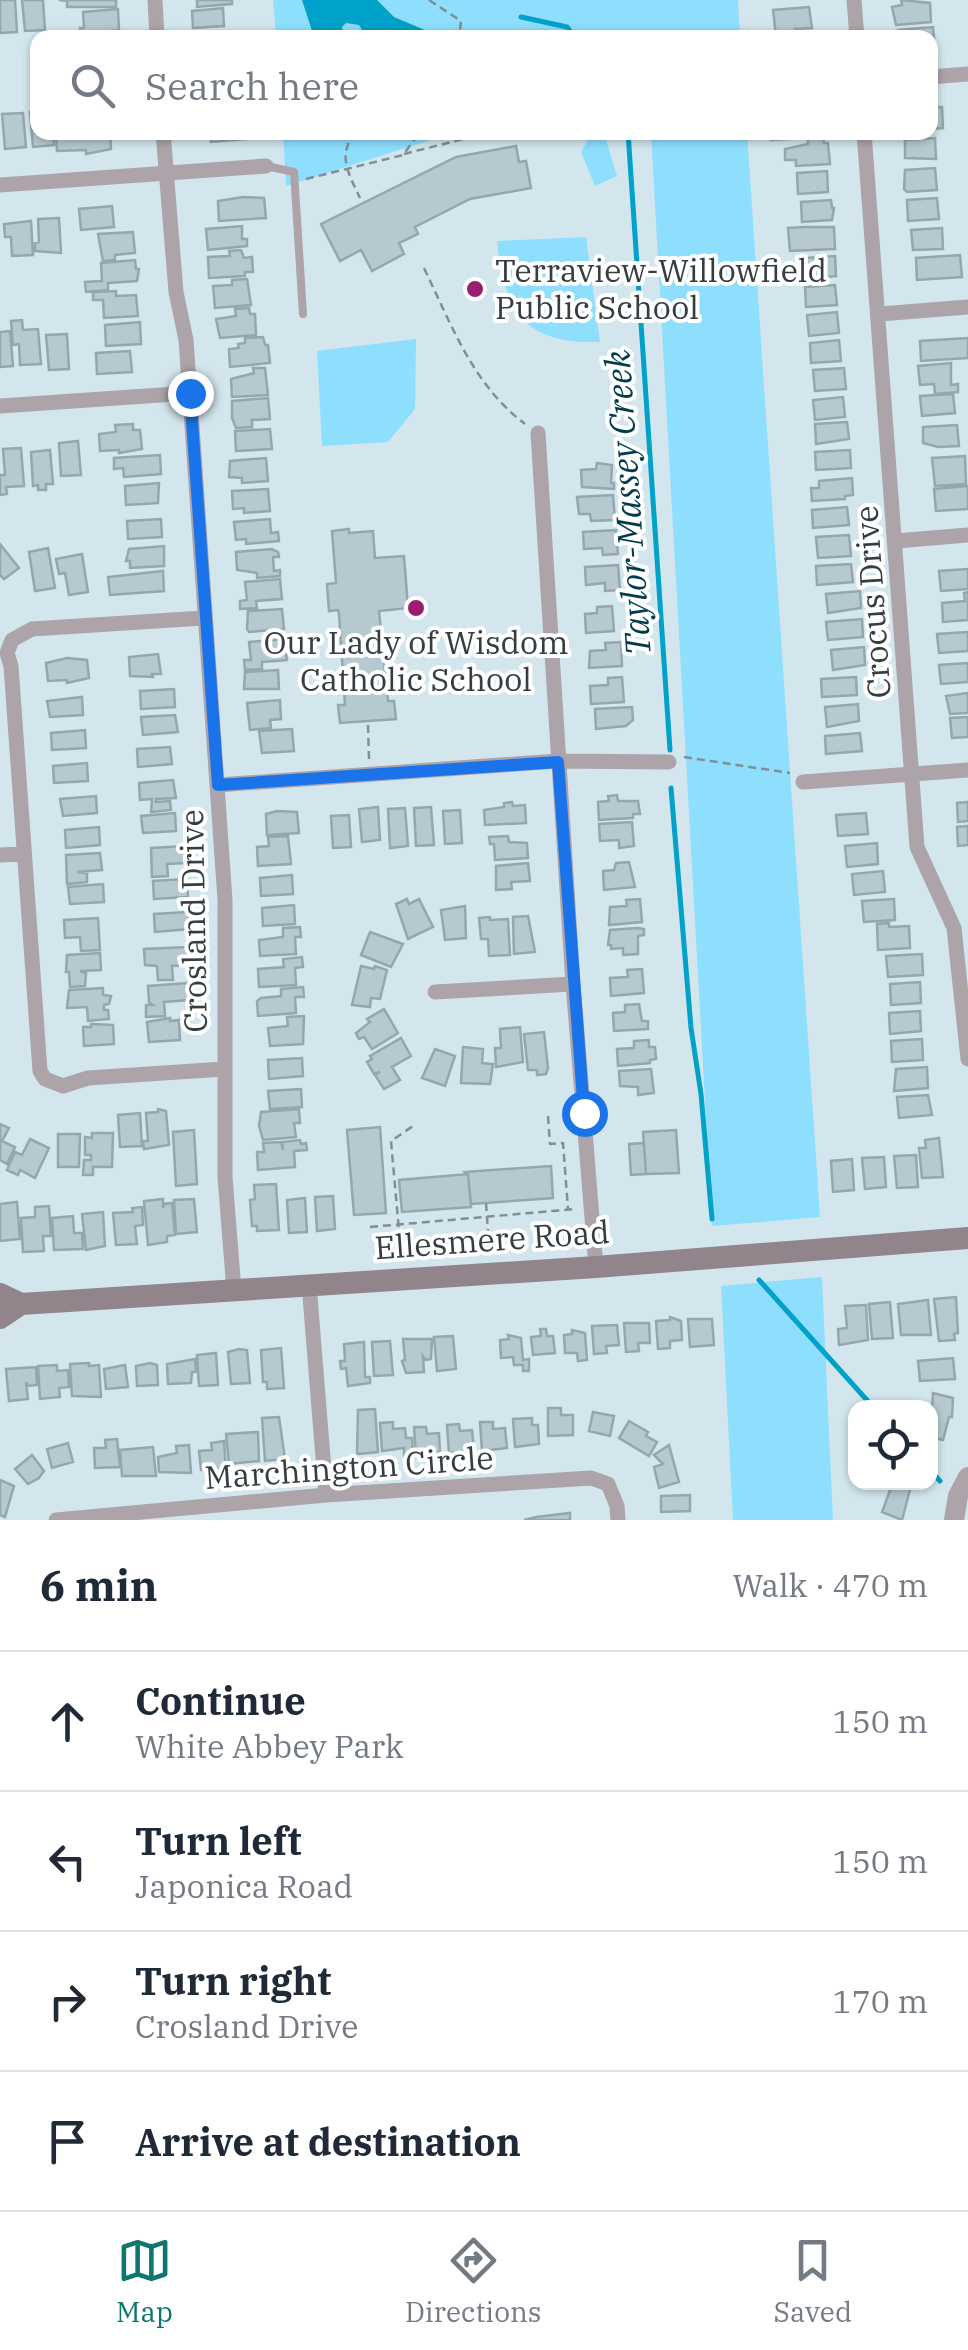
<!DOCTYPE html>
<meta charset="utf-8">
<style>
:root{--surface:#fff;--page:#f6f6f7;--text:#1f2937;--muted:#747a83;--line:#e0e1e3;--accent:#0f766e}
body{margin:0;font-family:"IBM Plex Serif",serif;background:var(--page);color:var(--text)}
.controls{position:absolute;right:30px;bottom:30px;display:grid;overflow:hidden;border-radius:20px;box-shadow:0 2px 8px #0004}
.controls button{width:90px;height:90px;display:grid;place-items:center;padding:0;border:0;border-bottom:2px solid var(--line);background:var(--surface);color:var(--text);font:50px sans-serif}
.stop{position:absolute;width:30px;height:30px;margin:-22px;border:8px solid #1a73e8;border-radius:50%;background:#fff}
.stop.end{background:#1a73e8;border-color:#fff;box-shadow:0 2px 10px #0008}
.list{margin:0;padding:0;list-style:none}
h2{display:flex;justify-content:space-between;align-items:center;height:130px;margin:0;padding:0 40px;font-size:42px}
h2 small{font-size:32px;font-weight:400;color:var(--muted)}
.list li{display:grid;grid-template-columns:65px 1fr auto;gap:30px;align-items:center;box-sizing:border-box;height:140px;padding:0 40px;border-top:2px solid var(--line)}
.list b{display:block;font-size:38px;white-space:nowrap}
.list p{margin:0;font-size:32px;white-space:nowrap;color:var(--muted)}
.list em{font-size:32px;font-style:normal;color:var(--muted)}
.icon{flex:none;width:55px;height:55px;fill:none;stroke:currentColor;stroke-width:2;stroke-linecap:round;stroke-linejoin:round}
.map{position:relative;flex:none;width:968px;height:1520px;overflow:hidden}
.search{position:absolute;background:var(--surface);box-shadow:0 2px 8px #0004;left:30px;right:30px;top:30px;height:110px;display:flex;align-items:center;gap:25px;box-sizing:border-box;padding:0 35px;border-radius:20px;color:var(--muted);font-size:38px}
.sheet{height:690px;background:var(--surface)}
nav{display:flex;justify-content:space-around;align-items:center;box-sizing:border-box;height:140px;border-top:2px solid var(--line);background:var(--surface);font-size:28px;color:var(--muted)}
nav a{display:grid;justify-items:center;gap:5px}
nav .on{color:var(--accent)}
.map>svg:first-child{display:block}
.green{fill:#8ddffd}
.water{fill:#00a2ca}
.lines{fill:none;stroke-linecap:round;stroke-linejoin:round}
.stream{stroke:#00a2ca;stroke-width:5}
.building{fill:#b6c9d0;stroke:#94a7ae;stroke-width:2.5}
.path{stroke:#818e94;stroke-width:2.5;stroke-dasharray:8 5;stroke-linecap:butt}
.service{stroke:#aca4a8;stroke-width:8}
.minor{stroke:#aca4a8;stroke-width:15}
.tertiary{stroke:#aca4a8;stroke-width:20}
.secondary{stroke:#91858b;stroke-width:22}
.route{stroke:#1a73e8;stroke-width:12}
.poi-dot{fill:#9b1d72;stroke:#fff;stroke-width:4}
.labels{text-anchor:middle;stroke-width:8;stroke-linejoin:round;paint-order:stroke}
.poi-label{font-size:32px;fill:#353d40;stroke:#fff;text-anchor:start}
.street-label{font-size:32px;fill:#353d40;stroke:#fff}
.water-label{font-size:35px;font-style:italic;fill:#013c4d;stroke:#fff}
</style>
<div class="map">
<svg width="968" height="1520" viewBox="0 0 968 1520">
<rect width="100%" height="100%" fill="#d3e6ee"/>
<path class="green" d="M273,0H738L740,37H276Z
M283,132L453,133L286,186Z
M592,132L604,133L617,176L595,186L581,152Z
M651,133H747L820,1217L712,1226Z
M586,237L600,342C523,344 505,312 497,241Z
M416,339L415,409L388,442L322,446L317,351Z
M822,1277L833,1520H733L721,1286Z"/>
<path class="water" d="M302,0H377L394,17L432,33L433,37H385L380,31L365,35L359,25L346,23L342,27L344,37H314Z"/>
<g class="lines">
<path class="stream" d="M521,17L567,27L575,38
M628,132L670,750
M671,788L691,1028L701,1094L712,1219
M759,1280L874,1408
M930,1470L940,1481"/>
</g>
<path class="building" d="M0,0H15L17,32L0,33Z
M22,0H43L45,30L25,31Z
M59,0H116V7H67V1Z
M197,0H232V4L197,7Z
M901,0L930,3L931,22L896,25L892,7L902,5Z
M809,7L812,28L795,29V35L776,36L773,10Z
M223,8L224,26L193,28L192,11Z
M118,9L119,30L101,32V38H81L80,28H84L83,12Z
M933,27L935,48H930V38H898V30Z
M942,107L943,128L930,129V108Z
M30,112H38V132H53L54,145L33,147Z
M23,113L26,147L5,149L2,114Z
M110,132L111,149L86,154V150L57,151L56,134Z
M210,132H260V138L211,142Z
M770,132H821L822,137L771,140Z
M823,138L824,143H828L830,164L796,166V160H785V149L808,144V139Z
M935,138L936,159L905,158V140Z
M516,146L519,162L526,161L531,188L470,199L415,227L418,234L399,243L404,254L372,271L361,250L340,261L321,224L456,157Z
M935,168L937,190L907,192L904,189L905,170Z
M827,171L828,192L798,194L797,173Z
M243,197L264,198L266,218L219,221L218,201Z
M937,198L939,219L908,221L907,200Z
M831,200L832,208H834L832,220L802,222L801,202Z
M112,206L114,227L81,230L79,209Z
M59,218L61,253L35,251V243L39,242L38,219Z
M31,221L33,255L12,256L11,237H5L4,224Z
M242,226V239H247V246L208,250L206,229Z
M805,227H834L835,249L790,251L788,228Z
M942,228L943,249L913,250L911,230Z
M133,232L135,253L115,255V260L103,261L98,234Z
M241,250L244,258L252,257L253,272H245V276L209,278L208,257L230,256L229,251Z
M960,255L962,277L917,280L916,258Z
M835,256L836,276L806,279L805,258Z
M135,260L136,269H139L137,281L108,283V290L86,292L85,282L102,281L101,263Z
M247,279L251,305L215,308L213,286L232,285V280Z
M835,285L837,305L806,307L805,287Z
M116,291V296L136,295L138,316L104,318L103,300H93V292Z
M249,308L250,314H255L256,335L220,338L216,319L236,316L235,309Z
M837,312L839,333L809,336L807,315Z
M22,320L23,330L38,329L41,364L20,365L19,344L13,345L11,321Z
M140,322L141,344L106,346L105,325Z
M10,331L13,366L0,367V332Z
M67,334L69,369L49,370L46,335Z
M263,337L265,345H268L270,363L230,367L229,349L239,348L238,344L245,343V338Z
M968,338V358L921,361L920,341Z
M839,340L841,361L811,363L810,343Z
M130,351L132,372L97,374L96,353Z
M951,363V385L958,384V392L935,394L934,384L920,385L918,366Z
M253,368H265L268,395L232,397L231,379L254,373Z
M844,368L846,389L815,391L813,370Z
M953,394L955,413L922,416L920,396Z
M843,397L845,417L815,420L813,400Z
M268,398L270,419L252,420V427L236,428L232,418V401Z
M847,422L849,439L816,444L815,424Z
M133,424V430H140L142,449L119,453V450L100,451L99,434L116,432L115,425Z
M957,425L959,446L938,447L923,443V427Z
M270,429L272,449L236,451L235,431Z
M78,441L81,475L61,476L59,443Z
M21,448L24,486L6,487L7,494L0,495V475H5L3,449Z
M50,450L53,484H46V490H38V485L33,486L31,452Z
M850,450L851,468L816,470L815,452Z
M160,455L161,474L124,477L123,468L114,469V458Z
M965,456L966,484L935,486L932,458Z
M266,458L268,481L242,483V478L229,477L230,461Z
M597,463L612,465L611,483H614V489L582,487L581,470L596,469Z
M852,478L853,495L845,496V499L812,501L811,488H819V481Z
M159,483L158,503L126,505L125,486Z
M968,486V509L936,511L934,489Z
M268,489L270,511L244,513V508L233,509L232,491Z
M613,495L615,520L591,521L590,514H579L577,497Z
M847,507L849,525L813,528L812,510Z
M161,519L162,537L128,539L127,521Z
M270,519L271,533L278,532L279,541L246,544V539L236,540L234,522Z
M349,529V533L373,531L375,558L404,556L408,608L379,611L388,701H394L396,719L340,723L338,705H345L339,614L338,610L329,611L327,584L336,583L332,531Z
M616,530L618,554L603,555L602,548L584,549L583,532Z
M849,535L851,556L818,558L816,537Z
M0,544L19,568L4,579L0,575Z
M164,546V566L130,568V561H126L129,549Z
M48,548L55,588L35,591L29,552Z
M272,549L278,552L279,557H273L274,571L280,570V576L257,578V573L237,570L236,552Z
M82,554L88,592L69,595L65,573L59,574L56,559Z
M851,564L853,582L817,585L816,566Z
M618,565L620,590L605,591V583L586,585L585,567Z
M968,569V589L941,591L939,571Z
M163,571L164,591L110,595L108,577Z
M280,579L282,599L256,601L257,608L240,609V601L247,600L245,582Z
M860,591L861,608L828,613L826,594Z
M968,592V620L943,622L942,603L965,601L964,593Z
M612,606L614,631L586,633L585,614L597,613V607Z
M282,609L284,629L249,632L247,629L248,611Z
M862,619L863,637L828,640L826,622Z
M968,632V651L939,653L937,634Z
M285,639V643L292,642L293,651L286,652L287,660L262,662V669L245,670L244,660H251L249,642Z
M621,642L622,666L589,668L590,651L606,650L605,643Z
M864,647L865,665L833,670L831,650Z
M158,654L161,674H152L153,677L130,676L129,657Z
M67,658L87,660L89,678L67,683V680L48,681L46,663Z
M968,663V682L941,684L939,665Z
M278,670L279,689H244L245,672Z
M622,677L624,702L591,704L590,686L608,685V678Z
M856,677L857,695L822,697L821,679Z
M174,689L175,707L141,709L140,691Z
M968,693V713L950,714L946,696Z
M82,697L83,715L50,717L47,701Z
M280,700L281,719L270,720L271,728L250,730L247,703Z
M858,704L859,721L827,727L825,707Z
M632,707L633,720L626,726L596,729L595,709Z
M175,715L178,732L143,735L141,717Z
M968,717V737L952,738L950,718Z
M292,729L294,751L262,753L259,731Z
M85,730L86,748L52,750L51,733Z
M860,733L862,751L826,754L825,736Z
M170,747L172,764L138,767L137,749Z
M87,763L88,781L54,783L53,766Z
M173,780L176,798L156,799V802L170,801L171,810L151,812L152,799L140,800L139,783Z
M617,795L618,801H638L640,814H633V818L599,820L598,802L609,801L608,796Z
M96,796L97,813L63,816L60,799Z
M512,802L513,806L525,805L526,823L485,825L484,810L504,807V803Z
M968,802V821L958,822L957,803Z
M378,807L380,840L362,842L359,809Z
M431,807L434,845L416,846L414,808Z
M405,808L408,846L390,848L388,809Z
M460,810L462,843L445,844L443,811Z
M277,811L297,812L299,833L267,835L266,814Z
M175,813L176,831L143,833L141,816Z
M866,813L868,834L838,836L836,815Z
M349,815L351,847L333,848L331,816Z
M632,822L634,846L619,848V840L600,841L599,824Z
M968,826V845L958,846L957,827Z
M99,827L100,845L66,848L65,830Z
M288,836L291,864L258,866L257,847L269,846L268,837Z
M508,836L509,842L527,843L528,858L495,860L494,844H490L489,837Z
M877,843L878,864L847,867L845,846Z
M184,846L185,863L167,864L168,876L152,877L151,848Z
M100,853L102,870L77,872L87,873V882L67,884L66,855Z
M629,862L635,887L604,890L603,871L614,870L616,863Z
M528,863L530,881L511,882L512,889L496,890V866Z
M883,871L885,892L854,895L852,874Z
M292,875L293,894L261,896L260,878Z
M187,879L188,897L154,899L153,881Z
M103,884L104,902L70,904L68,887Z
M407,899L409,904L419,899L433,927L408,939L396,904Z
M640,899L642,922L609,925L610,907L627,906L626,900Z
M894,899L895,920L864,922L862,901Z
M294,905L295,924L263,926L262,908Z
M465,906L466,938L445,940L441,910Z
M188,912L189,929L155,932L154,914Z
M528,916L535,952L514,954L513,917Z
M490,917V920L508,919L510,955L489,956L488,939H481L479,918Z
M98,918L100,950L81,951L80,937L65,938L64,920Z
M889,923V927L909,926L910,948L878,950L877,924Z
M300,927L301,937H295L296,954L260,956L259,940L283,937V928Z
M637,928L644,929V935L638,936V954L623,955V948L611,949V945H608L610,930Z
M370,932L403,944L391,967L361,955Z
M188,947V965L172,966L173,980H158L157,966L145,965L144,949Z
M100,953L101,970L80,971L86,973L85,986L70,987L69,972H66L67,955Z
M922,954L923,975L888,977L886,956Z
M302,957L303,967L295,968L296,985L259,987L258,969L284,967L283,959Z
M361,966L374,969L375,966L387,970L380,999L371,998L370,1007L352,1005Z
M642,969L644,993L611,996L610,978L628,977L627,970Z
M920,982L921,1003L891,1005L890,984Z
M187,983L189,1000L164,1002L165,1016L146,1017V1005H153L149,1002L148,986Z
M303,987L304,997H295L296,1013L258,1016L257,1001L261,998L281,996V989Z
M103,988V995L111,996L109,1004L104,1005V1010H108L109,1019L88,1021L87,1007L67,1008L69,990Z
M639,1004L642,1021H648V1029L614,1031L613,1013L625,1012V1005Z
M384,1009L398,1033L372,1049L364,1037L359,1039L356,1033L370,1022L367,1019Z
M920,1011L921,1031L890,1034L889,1013Z
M304,1016L303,1044L270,1046L268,1028L288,1026L287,1017Z
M170,1018V1021L179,1020L180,1040L149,1042L147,1022Z
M91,1024L113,1025L114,1044L84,1046L83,1027H91Z
M520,1027L523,1062L496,1067L495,1048H501L500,1029Z
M544,1032L548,1068L546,1074L537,1075V1070H528L524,1034Z
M401,1038L411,1056L392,1067L400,1080L384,1089L375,1075L380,1072L374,1074L367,1062L372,1059L370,1056Z
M922,1039L923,1060L892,1062L891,1041Z
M649,1040V1047H655L656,1059L650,1060V1063L618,1066L617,1049L634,1048V1041Z
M463,1047L483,1049L482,1063L493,1064L490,1084L461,1083Z
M435,1049L455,1056L445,1086L422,1078Z
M302,1058L303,1076L269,1079L268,1060Z
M927,1067L928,1088L894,1091L896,1069Z
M651,1069L654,1093L638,1095V1087L620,1086L619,1071Z
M301,1089L302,1107L270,1109L268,1091Z
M928,1095L932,1115L899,1118L897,1097Z
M158,1109L166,1111L169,1145L144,1149L143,1141H148L146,1113L158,1112Z
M299,1109L300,1123H294L296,1137L263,1140L259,1126L261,1112Z
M140,1113L142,1146L120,1147L118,1115Z
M0,1124L9,1128L2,1141L15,1147L7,1164L0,1160Z
M380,1127L386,1213L354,1215L347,1130Z
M194,1130L197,1184L176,1186L173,1132Z
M676,1130L679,1173L646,1174L643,1132Z
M92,1133H113L112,1167H93V1175H83L84,1160H91V1155H85V1137L92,1138Z
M58,1134H80L79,1167H58Z
M939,1138L943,1177L922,1178L919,1148H926L925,1140Z
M30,1139L49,1148L35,1178L20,1170L18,1175L7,1170L15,1152L22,1155Z
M300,1140L301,1144L306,1143L307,1150L294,1151L295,1167L258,1170L257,1152H264L263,1143L281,1142L283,1150L282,1142Z
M644,1143L646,1174L631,1175L629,1144Z
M916,1155L918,1187L897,1188L894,1156Z
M884,1157L886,1187L865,1189L862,1158Z
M852,1159L854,1190L833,1192L831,1161Z
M551,1166L553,1198L471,1204L468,1174L465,1172Z
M468,1174L471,1207L402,1212L399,1180Z
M276,1184L279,1230L257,1231V1226H252L250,1200L255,1199L254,1185Z
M333,1196L335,1229L317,1231L315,1197Z
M305,1198L307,1232L289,1233L287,1200Z
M163,1199V1208L164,1204L172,1203L175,1235L167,1236V1242L148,1245L144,1201Z
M194,1199L197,1232L176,1234L174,1200Z
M17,1202L20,1239L0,1241V1204Z
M49,1206L51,1236H43L44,1251L23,1252L21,1218L35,1217V1207Z
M142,1207L143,1225L135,1226L137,1244L116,1245L113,1213L133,1212L132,1208Z
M103,1212L105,1246L86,1250L82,1214Z
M73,1216L74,1233H82L83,1249L54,1250L52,1218Z
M956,1297L958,1333L954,1334L955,1340L939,1341L934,1299Z
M928,1300L931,1335H901L898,1304Z
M890,1302L893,1338L872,1339L869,1304Z
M866,1305L868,1340L839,1345L838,1329L847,1328L845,1306Z
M670,1317L681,1321L682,1340L670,1341V1348L658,1349L656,1321L670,1320Z
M688,1319H712L714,1345L690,1347Z
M624,1323H649L650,1343H638L639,1351L626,1352Z
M617,1325L619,1345L606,1346L607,1353L594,1354L592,1326Z
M540,1329H546L547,1336H553L555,1353L533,1355L531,1337L541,1336Z
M572,1330L585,1333L587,1360L578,1361L577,1353H565L564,1335L572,1334Z
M508,1335L521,1338L523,1360L529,1359V1371H523V1365H514L513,1357L501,1358L500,1340L509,1339Z
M453,1336L456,1369L437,1371L434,1337Z
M403,1339H432L431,1359L426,1360L423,1356L424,1372L406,1373L402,1361L405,1360Z
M390,1341L393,1375L374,1376L372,1342Z
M364,1342L365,1377H370V1383L348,1386L346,1368L341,1369L340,1361H345L344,1344Z
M281,1348L284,1388L267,1389V1382H263L261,1350Z
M239,1349L247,1350L250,1383L231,1384L228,1352Z
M216,1353L218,1385L199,1386L197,1355Z
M953,1358L955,1379L920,1381L918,1361Z
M195,1359L196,1372H192L191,1383L168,1384L167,1364Z
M89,1363V1366L99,1365L101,1397L72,1396L70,1364Z
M150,1363L157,1365L158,1385L137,1386L136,1366Z
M57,1365V1371L68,1370L69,1387L59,1388L60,1397L40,1399L38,1366Z
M125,1365L128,1387L106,1389L104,1369Z
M36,1367L37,1385L28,1386L26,1382L28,1399L9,1401L6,1369Z
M933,1393L953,1398L952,1417H949L943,1440L930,1437Z
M548,1408H561V1415H573V1435L548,1436Z
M375,1409L378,1452L357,1454L358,1410Z
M593,1412L614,1416L610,1436L589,1431Z
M279,1417L285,1459L265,1461L262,1418Z
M532,1418V1425H538L539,1444L515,1447L513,1419Z
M629,1421L648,1432L646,1436L657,1442L649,1456L619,1438Z
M393,1422V1429L405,1428L406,1438H412L413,1455L404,1456V1448L382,1451L380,1423Z
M480,1422H493V1429L505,1428L507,1448L482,1451Z
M459,1424L460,1431L472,1430L474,1450L449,1453L447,1425Z
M414,1427H426L427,1434L439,1433L440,1452L416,1456Z
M258,1432L259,1461L229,1464L226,1434Z
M117,1439L120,1467L95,1468L94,1448H106L105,1440Z
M224,1441L226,1470H201L199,1451L212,1450L211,1443Z
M68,1443L73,1462L52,1468L47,1449Z
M189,1445L191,1473L159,1472L158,1457L177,1453L176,1446Z
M669,1445L679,1482L659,1488L654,1467L663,1464L654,1455Z
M153,1447L156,1476H122L120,1450Z
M32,1455L44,1471L39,1478L28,1484L15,1469Z
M0,1480L14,1486L5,1517L0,1515Z
M893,1482H912L902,1520L882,1512Z
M690,1495V1511L661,1512V1496Z
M570,1513V1520H524L536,1517Z"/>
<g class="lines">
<path class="path" d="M429,0L461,21L459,38
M356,132C336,155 349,174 360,198
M471,132L475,136L496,132
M404,154L475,136
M306,179L403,155L420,132
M424,268C451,324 473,385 525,424
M368,725L369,759
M684,757L790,773
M548,1116L550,1144L563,1143L568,1209
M486,1203L489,1247
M370,1227L575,1209
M401,1253L391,1141L413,1126"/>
<path class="service" d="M266,166L294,172L303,314"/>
<path class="minor" d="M155,0L157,38
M854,0L857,38
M930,77L968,74
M163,132L176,292L186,340L225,900V1177L234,1291
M864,132L917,847L954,928L968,1059
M0,185L266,166
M880,314L968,307
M0,406L190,393
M538,433L573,984L596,1267
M896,541L968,535
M203,618L32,629L12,640L7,653L11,666L40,1071L45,1079L63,1086L88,1078L224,1069
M803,782L968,770
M217,785L558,761L669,762
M0,855L23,854
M435,992L573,984
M309,1284L326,1495
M56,1520L326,1495L591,1478L608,1484L617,1506L618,1520"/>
<path class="tertiary" d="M954,1520L958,1496L968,1477"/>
<path class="secondary" d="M0,1294L21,1304L596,1267L968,1238
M0,1318L21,1304"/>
</g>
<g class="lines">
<path class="route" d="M190,393L218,785L558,762L584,1113"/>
</g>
<g class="poi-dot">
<circle cx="475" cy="289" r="10"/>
<circle cx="416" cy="608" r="10"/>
</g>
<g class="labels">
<g class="poi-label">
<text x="495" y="282">Terraview-Willowfield<tspan x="495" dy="37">Public School</tspan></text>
<text x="416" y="654" text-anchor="middle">Our Lady of Wisdom<tspan x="416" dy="37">Catholic School</tspan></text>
</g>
<g class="street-label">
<text transform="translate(873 602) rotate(-94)" y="11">Crocus Drive</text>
<text transform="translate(194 921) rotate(-91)" y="11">Crosland Drive</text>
<text transform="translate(492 1240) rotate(-4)" y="11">Ellesmere Road</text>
<text transform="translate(349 1468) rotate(-4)" y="11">Marchington Circle</text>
</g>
<g class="water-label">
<text transform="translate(628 503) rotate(-94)" y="12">Taylor-Massey Creek</text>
</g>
</g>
</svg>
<div class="controls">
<button><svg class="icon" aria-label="locate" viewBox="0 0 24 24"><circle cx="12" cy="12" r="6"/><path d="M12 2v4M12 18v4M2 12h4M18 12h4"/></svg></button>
</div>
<div class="stop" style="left:584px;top:1113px"></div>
<div class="stop end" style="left:190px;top:393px"></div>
<div class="search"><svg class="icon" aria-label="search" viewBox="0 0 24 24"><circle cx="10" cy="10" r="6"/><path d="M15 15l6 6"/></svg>Search here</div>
</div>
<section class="sheet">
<h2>6 min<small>Walk · 470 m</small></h2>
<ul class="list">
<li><svg class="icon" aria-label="ahead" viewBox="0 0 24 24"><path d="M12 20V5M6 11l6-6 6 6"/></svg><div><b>Continue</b><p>White Abbey Park</p></div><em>150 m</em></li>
<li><svg class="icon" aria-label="left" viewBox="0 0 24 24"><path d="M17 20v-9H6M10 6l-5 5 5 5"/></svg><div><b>Turn left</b><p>Japonica Road</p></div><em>150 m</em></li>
<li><svg class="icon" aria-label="right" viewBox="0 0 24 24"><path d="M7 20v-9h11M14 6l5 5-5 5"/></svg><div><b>Turn right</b><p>Crosland Drive</p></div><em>170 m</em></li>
<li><svg class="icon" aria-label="arrive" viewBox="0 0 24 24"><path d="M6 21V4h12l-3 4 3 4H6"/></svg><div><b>Arrive at destination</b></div></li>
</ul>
</section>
<nav>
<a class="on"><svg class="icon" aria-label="map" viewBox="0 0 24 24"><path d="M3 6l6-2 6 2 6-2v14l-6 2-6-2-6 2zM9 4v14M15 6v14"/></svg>Map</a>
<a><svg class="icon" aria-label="directions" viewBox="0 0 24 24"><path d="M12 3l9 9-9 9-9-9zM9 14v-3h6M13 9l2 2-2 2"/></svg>Directions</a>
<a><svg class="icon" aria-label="saved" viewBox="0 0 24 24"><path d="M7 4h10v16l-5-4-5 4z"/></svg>Saved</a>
</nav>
